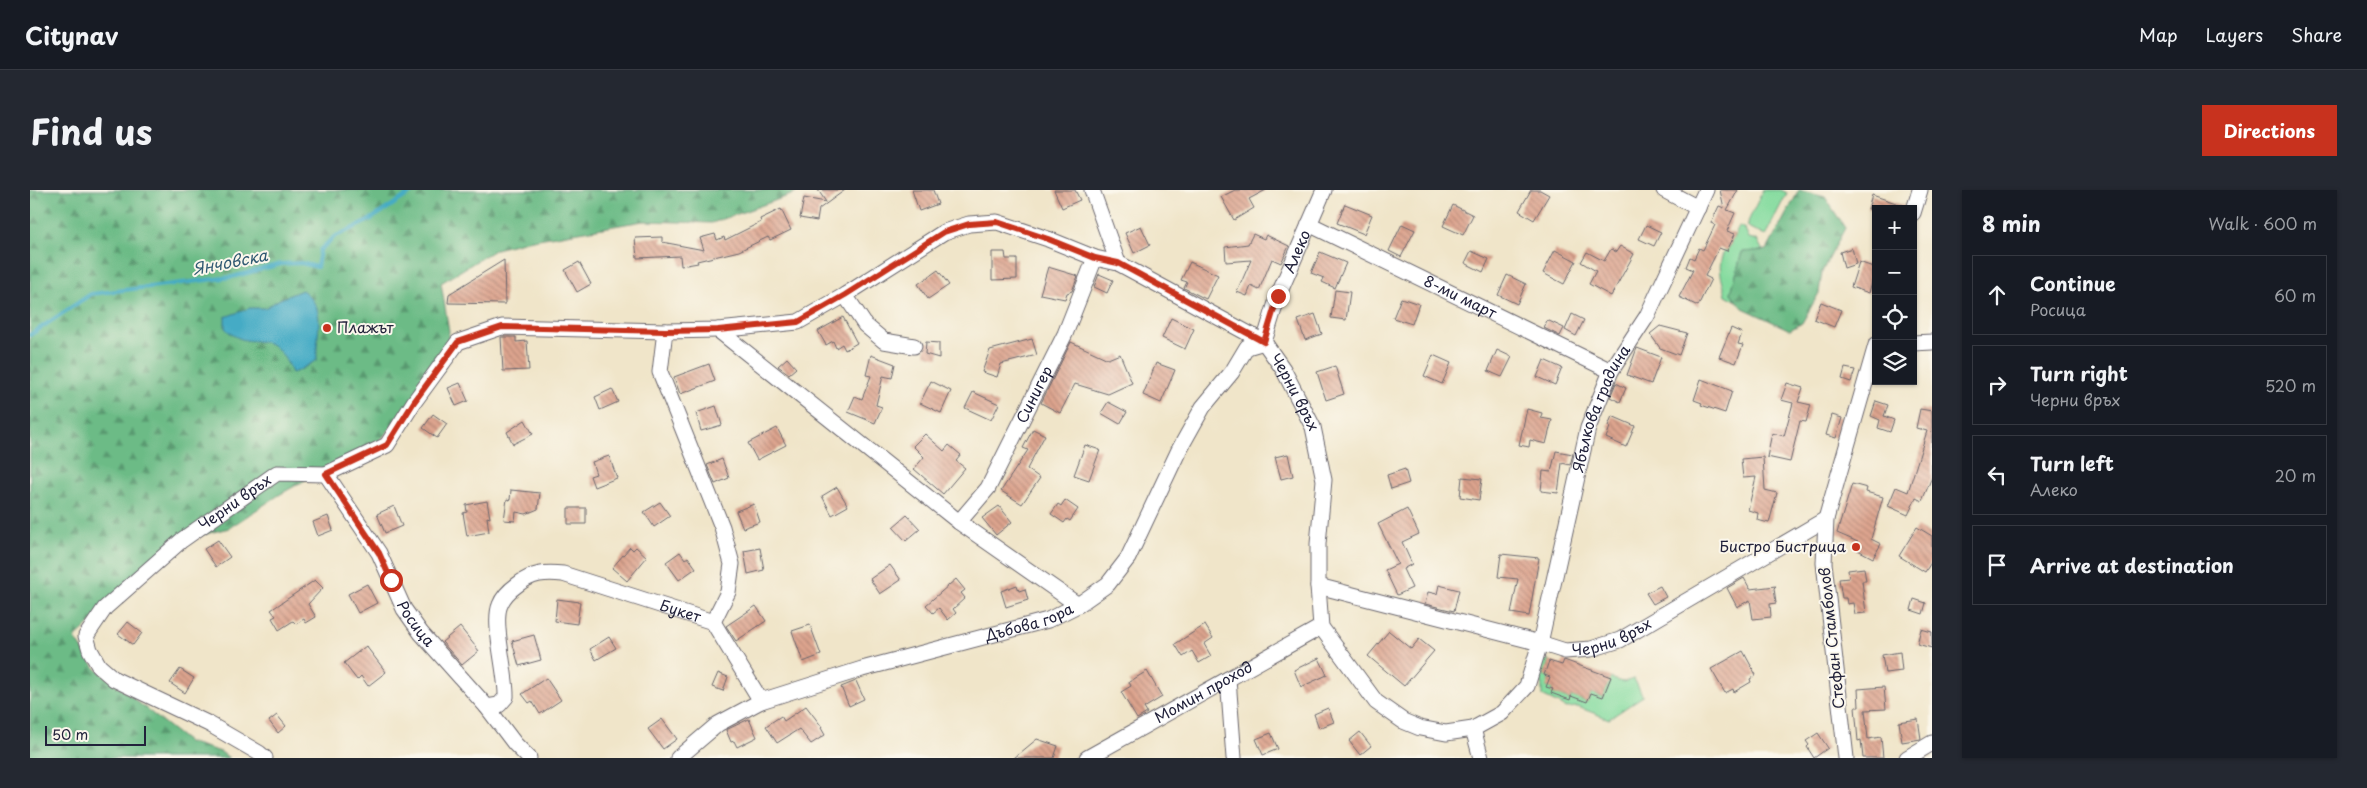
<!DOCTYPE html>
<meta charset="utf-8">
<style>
:root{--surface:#171b24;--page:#242831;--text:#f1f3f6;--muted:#9ea1a6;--line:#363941;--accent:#c8321e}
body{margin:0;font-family:"Playpen Sans",sans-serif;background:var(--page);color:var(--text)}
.controls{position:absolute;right:15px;top:15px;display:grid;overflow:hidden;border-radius:0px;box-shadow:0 1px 4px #0004}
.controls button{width:45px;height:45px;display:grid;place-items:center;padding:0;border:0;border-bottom:1px solid var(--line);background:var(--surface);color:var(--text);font:25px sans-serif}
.scale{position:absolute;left:15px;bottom:12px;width:101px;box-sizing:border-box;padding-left:5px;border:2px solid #22223b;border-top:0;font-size:14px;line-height:18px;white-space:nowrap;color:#22223b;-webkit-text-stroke:4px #fbf7ec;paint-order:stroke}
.stop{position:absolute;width:15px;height:15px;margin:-11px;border:4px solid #c8321e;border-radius:50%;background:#fff}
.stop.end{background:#c8321e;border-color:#fff;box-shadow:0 1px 5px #0008}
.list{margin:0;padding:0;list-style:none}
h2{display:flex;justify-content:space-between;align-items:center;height:65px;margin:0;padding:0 20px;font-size:21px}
h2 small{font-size:16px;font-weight:400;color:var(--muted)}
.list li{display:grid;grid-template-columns:32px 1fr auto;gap:15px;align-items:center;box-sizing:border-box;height:80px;margin:0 10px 10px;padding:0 10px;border:1px solid var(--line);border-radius:0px}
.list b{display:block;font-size:19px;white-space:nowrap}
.list p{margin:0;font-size:16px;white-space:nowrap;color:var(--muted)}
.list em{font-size:16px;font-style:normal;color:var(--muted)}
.icon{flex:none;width:28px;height:28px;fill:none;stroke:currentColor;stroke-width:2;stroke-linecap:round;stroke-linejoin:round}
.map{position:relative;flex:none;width:1902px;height:568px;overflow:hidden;border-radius:0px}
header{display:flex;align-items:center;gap:30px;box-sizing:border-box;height:70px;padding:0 25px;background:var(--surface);border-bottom:1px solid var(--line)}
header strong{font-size:24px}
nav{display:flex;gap:28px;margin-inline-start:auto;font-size:18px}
.intro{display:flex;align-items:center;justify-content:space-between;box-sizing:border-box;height:120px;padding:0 30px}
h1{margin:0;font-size:35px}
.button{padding:12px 22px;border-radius:0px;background:var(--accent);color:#fff;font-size:18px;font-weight:700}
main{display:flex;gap:30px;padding:0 30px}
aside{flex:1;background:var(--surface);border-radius:0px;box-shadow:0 1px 4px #0004}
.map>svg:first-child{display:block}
.grass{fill:#85db9f;stroke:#547e6d}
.forest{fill:url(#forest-firs);stroke:#476e60}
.water{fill:#45abc5;stroke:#346680}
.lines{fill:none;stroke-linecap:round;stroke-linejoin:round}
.stream{stroke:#45abc5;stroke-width:4}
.building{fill:url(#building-back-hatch)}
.street-casing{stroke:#6a666d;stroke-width:17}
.street{stroke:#fff;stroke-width:15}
.route{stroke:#c8321e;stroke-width:6}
.poi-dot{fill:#c8321e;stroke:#fbf7ec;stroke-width:2}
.labels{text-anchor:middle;stroke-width:4;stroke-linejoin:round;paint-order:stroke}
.street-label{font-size:15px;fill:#22223b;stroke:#fbf7ec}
.poi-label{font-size:15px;fill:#22223b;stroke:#fbf7ec;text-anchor:start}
.water-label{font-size:16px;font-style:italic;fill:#305972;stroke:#fbf7ec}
</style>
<header>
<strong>Citynav</strong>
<nav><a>Map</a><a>Layers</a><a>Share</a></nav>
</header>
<div class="intro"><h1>Find us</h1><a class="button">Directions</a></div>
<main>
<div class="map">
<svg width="1902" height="568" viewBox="0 0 1902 568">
<defs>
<pattern id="forest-firs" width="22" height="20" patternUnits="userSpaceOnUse" patternTransform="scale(1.25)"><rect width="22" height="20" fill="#6cbb86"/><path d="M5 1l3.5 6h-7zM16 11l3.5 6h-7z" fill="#58986f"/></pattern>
<pattern id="building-back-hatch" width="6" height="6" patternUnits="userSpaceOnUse" patternTransform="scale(1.25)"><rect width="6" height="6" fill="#dda48e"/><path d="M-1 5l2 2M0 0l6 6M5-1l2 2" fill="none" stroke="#b38575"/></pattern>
</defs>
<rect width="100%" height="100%" fill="#fbf7ec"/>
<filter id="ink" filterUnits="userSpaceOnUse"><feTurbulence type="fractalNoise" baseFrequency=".02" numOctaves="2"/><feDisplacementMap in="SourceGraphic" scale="10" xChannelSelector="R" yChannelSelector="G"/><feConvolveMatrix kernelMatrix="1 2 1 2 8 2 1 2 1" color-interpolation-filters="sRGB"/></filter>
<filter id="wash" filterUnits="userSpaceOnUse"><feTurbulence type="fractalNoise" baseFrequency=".0096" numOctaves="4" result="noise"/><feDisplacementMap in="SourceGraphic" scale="20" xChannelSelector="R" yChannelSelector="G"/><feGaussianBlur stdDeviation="1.12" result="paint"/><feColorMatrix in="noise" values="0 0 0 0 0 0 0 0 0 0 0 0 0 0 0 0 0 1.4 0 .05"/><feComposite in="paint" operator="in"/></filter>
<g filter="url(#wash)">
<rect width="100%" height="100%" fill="#f0e5c9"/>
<path class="grass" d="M1733,0H1751L1757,3L1735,46L1716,36Z
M1709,36L1715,39L1719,48L1727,50L1733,61L1712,62L1701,103L1707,111L1696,105C1692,89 1686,75 1695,60L1697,61Z
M1511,468L1519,471L1514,485L1520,487L1517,497L1523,499L1522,503L1540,510L1541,506L1557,512L1561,503L1573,507L1580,488L1593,492L1604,489L1613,506L1579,529L1548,517L1537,518L1512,506Z"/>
<path class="forest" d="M0,0H769L761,5L682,33L613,31L497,51L466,59L411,93L419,141L415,178L344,257L307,272L249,305L199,338L152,350L45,448L65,478L158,552L191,562L199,568H0Z
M1769,0L1795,7L1815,38L1792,82L1789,103L1772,133L1760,140L1713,118L1701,103L1712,62L1737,60Z"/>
<path class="water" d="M272,100C299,119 285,142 287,170L268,181L262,183C240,131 221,166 195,138V127L220,118H235L250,109Z"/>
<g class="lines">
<path class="stream" d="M0,145L61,104L202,87L251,74L271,73L287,77L290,60L304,47L338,31L385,0"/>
</g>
<g id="blocks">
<path class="building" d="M788,0H815L789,19L787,31L770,28L774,8L796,12Z
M882,0H903L908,14L889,21Z
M1024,0H1045L1050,10L1032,18Z
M1205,0H1236L1219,9L1224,18L1204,30L1191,7Z
M1501,0H1510L1519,5L1504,30L1489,21Z
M1690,0H1708L1697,20L1705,23L1697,41L1705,44L1697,61L1689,58L1675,86L1681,89L1668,116L1649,107L1663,80L1656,77L1660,67L1664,69L1669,58L1673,60L1685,35L1681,33L1689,16L1694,18Z
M1842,5L1875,16L1874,19H1838Z
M1315,14L1342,25L1334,44L1307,33Z
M1423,15L1443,25L1433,45L1413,36Z
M751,19L761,40L740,50L738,47L709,61L667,71L668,73L651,76L650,66L607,68L605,48L632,47V52L674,60L670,48L685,44L687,50L694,47L695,50L731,32L730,29Z
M1372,34L1385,40L1371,67L1359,61Z
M1616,35L1631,42L1624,56L1609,49Z
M1111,36L1120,55L1104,63L1095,43Z
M1223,44L1234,49L1236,45L1259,56L1251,73L1242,69L1229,100L1221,96L1217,106L1207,102L1221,70L1196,72L1195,57L1218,54Z
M1590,56L1604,64L1581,106L1559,94L1566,81L1551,72L1557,62L1574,71L1581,59L1586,62Z
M1822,58L1826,74L1814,78L1810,62Z
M1525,60L1546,71L1534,94L1513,83Z
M1441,61L1459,69L1453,82L1435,73Z
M962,62H975L976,69H987V89L962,90Z
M1290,62L1316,73L1305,98L1292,92L1294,88L1281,83Z
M474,70L475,114L418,113L419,104Z
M549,72L561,94L547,102L535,80Z
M1160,72L1188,85L1176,109L1154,98L1157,92L1151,90Z
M1829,72L1846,78L1839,103L1821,97Z
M1018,77L1048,86L1042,101L1037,103L1035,109L1010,104Z
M908,80L919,95L898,109L888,94Z
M1069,84L1083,90L1077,103L1064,97Z
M1477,85L1496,94L1487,114L1468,105Z
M1305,100L1320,102L1316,130L1301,128Z
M1371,108L1389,114L1382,134L1363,128Z
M1791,112L1811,120L1804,137L1784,129Z
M1285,124L1292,144L1275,150L1268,130Z
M1542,124L1554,130L1546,146L1535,140Z
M813,127L827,153L815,160L812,154L806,158L803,151L796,155L788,141Z
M1141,128L1164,139L1155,159L1132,148Z
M1517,130L1534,138L1530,146L1514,138Z
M1630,136L1657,143L1649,165L1630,158L1620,144Z
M1701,138L1712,143L1708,154L1713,155L1706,173L1689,167Z
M471,147H486V152L497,151L499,180L473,181Z
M1002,149L1007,165L971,174L967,187L952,182L960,160Z
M896,152L909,153V168L895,164Z
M1041,152L1078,169L1090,164L1102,193L1078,204L1045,194L1030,223L1011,213Z
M1607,158L1631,167L1621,194L1597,185Z
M1467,160L1482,167L1472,187L1458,181Z
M841,165L865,174L862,188L853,186L846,215L852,217L845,233L818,222L825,206L832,209L841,186L836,185Z
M1403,165L1421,173L1412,194L1394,186Z
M757,168L766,178L759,184L748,176Z
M1514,170L1532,178L1525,195L1507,187Z
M1126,173L1145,180L1131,213L1113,205Z
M679,174L685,191L650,204L644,187Z
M1305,176L1314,204L1296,210L1287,182Z
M1815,178L1825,180L1821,192L1812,189Z
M1671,189L1702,201L1695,223L1671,215L1672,213L1664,210Z
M901,191L921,201L911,223L890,213Z
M430,193L438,211L426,216L418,198Z
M1586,193L1596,198L1590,212L1580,207Z
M1757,193L1773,198L1768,212L1781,215L1776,232L1770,231L1760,272L1737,267L1742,243L1754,246L1763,213L1751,210Z
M582,199L588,212L570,220L565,207Z
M943,202L969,214L961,230L935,218Z
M1846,211L1858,215L1854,226L1864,230L1860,242L1848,238L1850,230L1841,226Z
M1078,212L1097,222L1090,234L1071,223Z
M686,216L692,235L671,241L666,223Z
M1497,219L1512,223L1511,228L1522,230L1516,254L1500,250L1499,257L1489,255Z
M1890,219L1902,221V287L1892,311L1886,308L1878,325L1858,316L1866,297L1878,302L1897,241L1886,238Z
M403,224L417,234L407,248L393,238Z
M1802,225L1812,228L1806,248L1796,245Z
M1582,226L1605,236L1596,257L1576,248L1580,237L1578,236Z
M495,230L503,244L483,254L477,242Z
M747,238L756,255L727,270L718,253Z
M1003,239L1015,245L997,279L1010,288L992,314L971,301L998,260L993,258Z
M895,244L914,261L919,255L931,265L926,271L935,278L913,304L884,279L894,267L883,256Z
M1055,255L1070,260L1059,290L1044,285Z
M1526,261L1543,264L1540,275L1532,273L1528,303L1511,301L1513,281L1521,282Z
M1258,264L1263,286L1251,289L1245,267Z
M579,266L587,288L564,297L560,286L566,284L562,272Z
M1733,267L1735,300L1747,303L1739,333L1727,330L1728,323L1718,320L1726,287L1713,288L1711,269Z
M692,269L699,288L685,294L677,275Z
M1375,279L1379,293L1361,299L1357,285Z
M1432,287L1452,289L1449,310L1430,307Z
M1822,294L1837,298L1836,302L1853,307L1841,349L1851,354L1843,368L1824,358L1828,352L1807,343Z
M807,297L818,316L802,325L792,306Z
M481,300L510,303L508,319L496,324L486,322L485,331L474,330L477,309L480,310Z
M1035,310L1048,319L1040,331L1037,329L1034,333L1021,324L1028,314L1031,316Z
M457,311L460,328L457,327L459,342L437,346L433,323L437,322L436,315Z
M630,312L640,326L624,337L614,322Z
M724,314L730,332L713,338L706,321Z
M364,316L372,336L355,343L347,324Z
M969,316L982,332L966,345L952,328Z
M538,318H556V334H538Z
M1377,319L1389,344L1372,352L1382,374L1373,379L1382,398L1367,405L1355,380L1368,374L1348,334Z
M877,325L890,339L876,351L863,337Z
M298,326L303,340L288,346L283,332Z
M1887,337L1902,346V371L1895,382L1869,366Z
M188,350L200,367L186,377L174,359Z
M600,357L603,360L606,357L617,367L597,391L582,378Z
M730,358L734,380L718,384L714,361Z
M650,362L655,369L658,367L666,378L649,390L636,372Z
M1471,364L1509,368L1499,426L1481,423L1488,389L1468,387Z
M860,375L871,390L850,404L840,389Z
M1834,378L1836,391H1832L1836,423L1825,424L1823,413L1817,414L1816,408H1812L1809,389L1819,388L1818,380Z
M1714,388L1720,399L1746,396L1744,398L1746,413L1740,414L1741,427L1723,429L1720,410L1707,417L1697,398Z
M926,389L935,400L931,403L935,408L923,419L926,423L918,430L909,418L903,423L896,415Z
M285,390L293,398L278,414L286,427L276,433L274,429L266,434L263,431L249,440L242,428L246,426L241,420Z
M337,394L347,413L328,423L318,404Z
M987,395L989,401L995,399L998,410L976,417L971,401Z
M1409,395L1429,400L1424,421L1395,414L1398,402L1407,404Z
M1630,396L1636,407L1623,414L1616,403Z
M527,409L550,412L547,434L525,431Z
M1884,409L1896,413L1893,424L1881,420Z
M726,416L736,431L706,451L696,436Z
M98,432L112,443L103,455L88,444Z
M780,435L791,465L773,472L762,441Z
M1175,435L1183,448L1174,454L1181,466L1169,473L1162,461L1153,467L1145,454Z
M430,437L449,461L432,475L412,452Z
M1891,439L1902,442V458L1887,454Z
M1359,441L1381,459L1389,449L1404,461L1374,496L1338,466Z
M504,445L511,470L489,476L482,451Z
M579,447L586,458L566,470L560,459Z
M336,456L356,482L338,496L331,486L327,490L314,473Z
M1713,461L1726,485L1720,489L1721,492L1704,502L1703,499L1695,503L1681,479Z
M1870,462L1872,481L1855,483L1852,465Z
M1289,468L1297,485L1271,497L1264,480Z
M1534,470L1581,487L1573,507L1561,503L1557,512L1541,506L1540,510L1521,503L1523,499L1516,497L1520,487L1514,485L1519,471L1532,475Z
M150,479L164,488L155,503L140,493Z
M1117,481L1132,507L1114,518L1117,523L1107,529L1091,502L1101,496L1099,492Z
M688,483L698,487L693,501L682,497Z
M516,488L531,510L510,524L502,511L499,513L492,504Z
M826,491L834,509L819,516L811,497Z
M1854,497L1856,519L1835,520L1838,549L1851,547L1853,568H1833L1831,550L1828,551L1825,517H1829L1828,499Z
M776,516L792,537L791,538L795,545L781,554L769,539L747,553L736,536L751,526L754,531Z
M1298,518L1304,532L1289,538L1284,524Z
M247,525L256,536L248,543L239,531Z
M632,529L647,549L633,559L618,539Z
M719,529L727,547L707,557L704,551L701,552L696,540Z
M1888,529L1891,549L1872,552L1869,532Z
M1330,542L1341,556L1330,565L1319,551Z
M1241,543L1248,559L1233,565L1226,549Z
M1788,543L1798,558L1784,568L1777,557L1779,555L1776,551Z
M1007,549L1028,556L1024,568H984Z"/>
</g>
</g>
<g filter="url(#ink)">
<use href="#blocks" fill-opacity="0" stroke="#6a666d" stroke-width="1"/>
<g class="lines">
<defs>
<g id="street">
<path d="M1062,0L1088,73"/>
<path d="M1634,0L1668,18"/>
<path d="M1883,23L1890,0"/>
<path id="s1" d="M1279,34L1581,181"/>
<path d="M815,105L835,135L854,151L884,156"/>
<path d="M688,140L929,332L1048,415"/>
<path d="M1883,153L1902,152"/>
<path id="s2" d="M296,284L349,363L374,419L391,443L457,517L485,554L499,568"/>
<path id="s3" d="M929,332L958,298L1035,144L1065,68"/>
<path id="s4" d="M1288,396L1510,453L1558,238L1581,181L1617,126L1676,0"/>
<path d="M683,432L731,511"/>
<path d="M1198,489L1204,568"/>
<path id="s5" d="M457,517L469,515L476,507C477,484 462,433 470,415C473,407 480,400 487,395C502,383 515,382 533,384L683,432L698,402L702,374L692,337L630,182L635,141"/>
<path d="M1443,539L1451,568"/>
<path id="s6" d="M235,568L229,563L179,534L84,489L69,476L60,460L56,446L75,418L152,350L247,283L296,284L357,255L384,212L428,152L472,137L635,141L688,140L768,132L815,105L914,42L939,34L967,32L1018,49L1065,68L1088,73L1234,152L1253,179L1283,237L1294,290L1288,354V396L1291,437L1346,512L1373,531L1390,538L1416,543L1443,539L1472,523L1497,496L1510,453L1535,461L1561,459L1590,450L1796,329"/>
<path id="s7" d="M648,568L688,534L731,511L832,479L1018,430L1048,415L1078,394L1098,368L1149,260L1173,217L1202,182L1217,157L1234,152L1248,106L1294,0"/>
<path id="s8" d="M1057,568L1291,437"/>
<path d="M1816,568L1794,373L1796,329L1846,155"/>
<path d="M1877,568L1902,553"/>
</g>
</defs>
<use href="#street" class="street-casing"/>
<use href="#street" class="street"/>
</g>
</g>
<g class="lines" filter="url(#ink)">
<path class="route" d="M361,390L349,363L296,284L357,255L384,212L428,152L472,137L635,141L688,140L768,132L815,105L914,42L939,34L967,32L1018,49L1065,68L1088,73L1234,152L1248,106"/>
</g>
<g class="poi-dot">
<circle cx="297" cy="138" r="5"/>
<circle cx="1826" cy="357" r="5"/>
</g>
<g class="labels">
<g class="street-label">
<text dy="5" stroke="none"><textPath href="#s7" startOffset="860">Алеко</textPath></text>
<text dy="5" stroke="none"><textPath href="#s1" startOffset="168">8-ми март</textPath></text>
<text dy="5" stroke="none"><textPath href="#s6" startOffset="1640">Черни връх</textPath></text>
<text dy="5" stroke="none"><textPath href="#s3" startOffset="149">Синигер</textPath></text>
<text dy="5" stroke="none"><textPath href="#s4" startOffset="472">Ябълкова градина</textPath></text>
<text dy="5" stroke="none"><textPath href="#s6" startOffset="425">Черни връх</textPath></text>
<text dy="5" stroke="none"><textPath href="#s5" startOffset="314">Букет</textPath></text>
<text dy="5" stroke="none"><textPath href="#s7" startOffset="381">Дъбова гора</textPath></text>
<text dy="5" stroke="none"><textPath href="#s2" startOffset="175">Росица</textPath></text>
<text dy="5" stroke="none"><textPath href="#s6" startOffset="2269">Черни връх</textPath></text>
<text transform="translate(1802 448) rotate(-96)" y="5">Стефан Стамболов</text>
<text dy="5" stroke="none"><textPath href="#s8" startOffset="134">Момин проход</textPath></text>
</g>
<g class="poi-label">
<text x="307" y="143">Плажът</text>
<text x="1816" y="362" text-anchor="end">Бистро Бистрица</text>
</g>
<g class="water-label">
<text transform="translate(200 72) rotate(-11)" y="6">Янчовска</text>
</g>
</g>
</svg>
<div class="controls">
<button>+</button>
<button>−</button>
<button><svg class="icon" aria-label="locate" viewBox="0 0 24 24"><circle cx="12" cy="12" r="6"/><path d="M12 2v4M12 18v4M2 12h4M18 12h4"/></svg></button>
<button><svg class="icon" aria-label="layers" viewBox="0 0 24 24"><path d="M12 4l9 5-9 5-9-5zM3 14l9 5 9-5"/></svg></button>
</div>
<div class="scale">50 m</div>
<div class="stop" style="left:361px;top:390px"></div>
<div class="stop end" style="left:1248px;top:106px"></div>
</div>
<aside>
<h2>8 min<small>Walk · 600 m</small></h2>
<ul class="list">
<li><svg class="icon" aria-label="ahead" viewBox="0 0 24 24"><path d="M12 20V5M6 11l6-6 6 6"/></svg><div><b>Continue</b><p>Росица</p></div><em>60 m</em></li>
<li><svg class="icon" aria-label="right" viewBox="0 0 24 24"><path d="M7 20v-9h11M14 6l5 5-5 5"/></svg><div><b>Turn right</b><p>Черни връх</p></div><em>520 m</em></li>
<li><svg class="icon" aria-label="left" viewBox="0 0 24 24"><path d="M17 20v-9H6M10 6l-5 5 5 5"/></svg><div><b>Turn left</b><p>Алеко</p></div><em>20 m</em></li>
<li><svg class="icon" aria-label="arrive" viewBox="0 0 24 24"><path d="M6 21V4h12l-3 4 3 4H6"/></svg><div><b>Arrive at destination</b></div></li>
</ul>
</aside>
</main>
